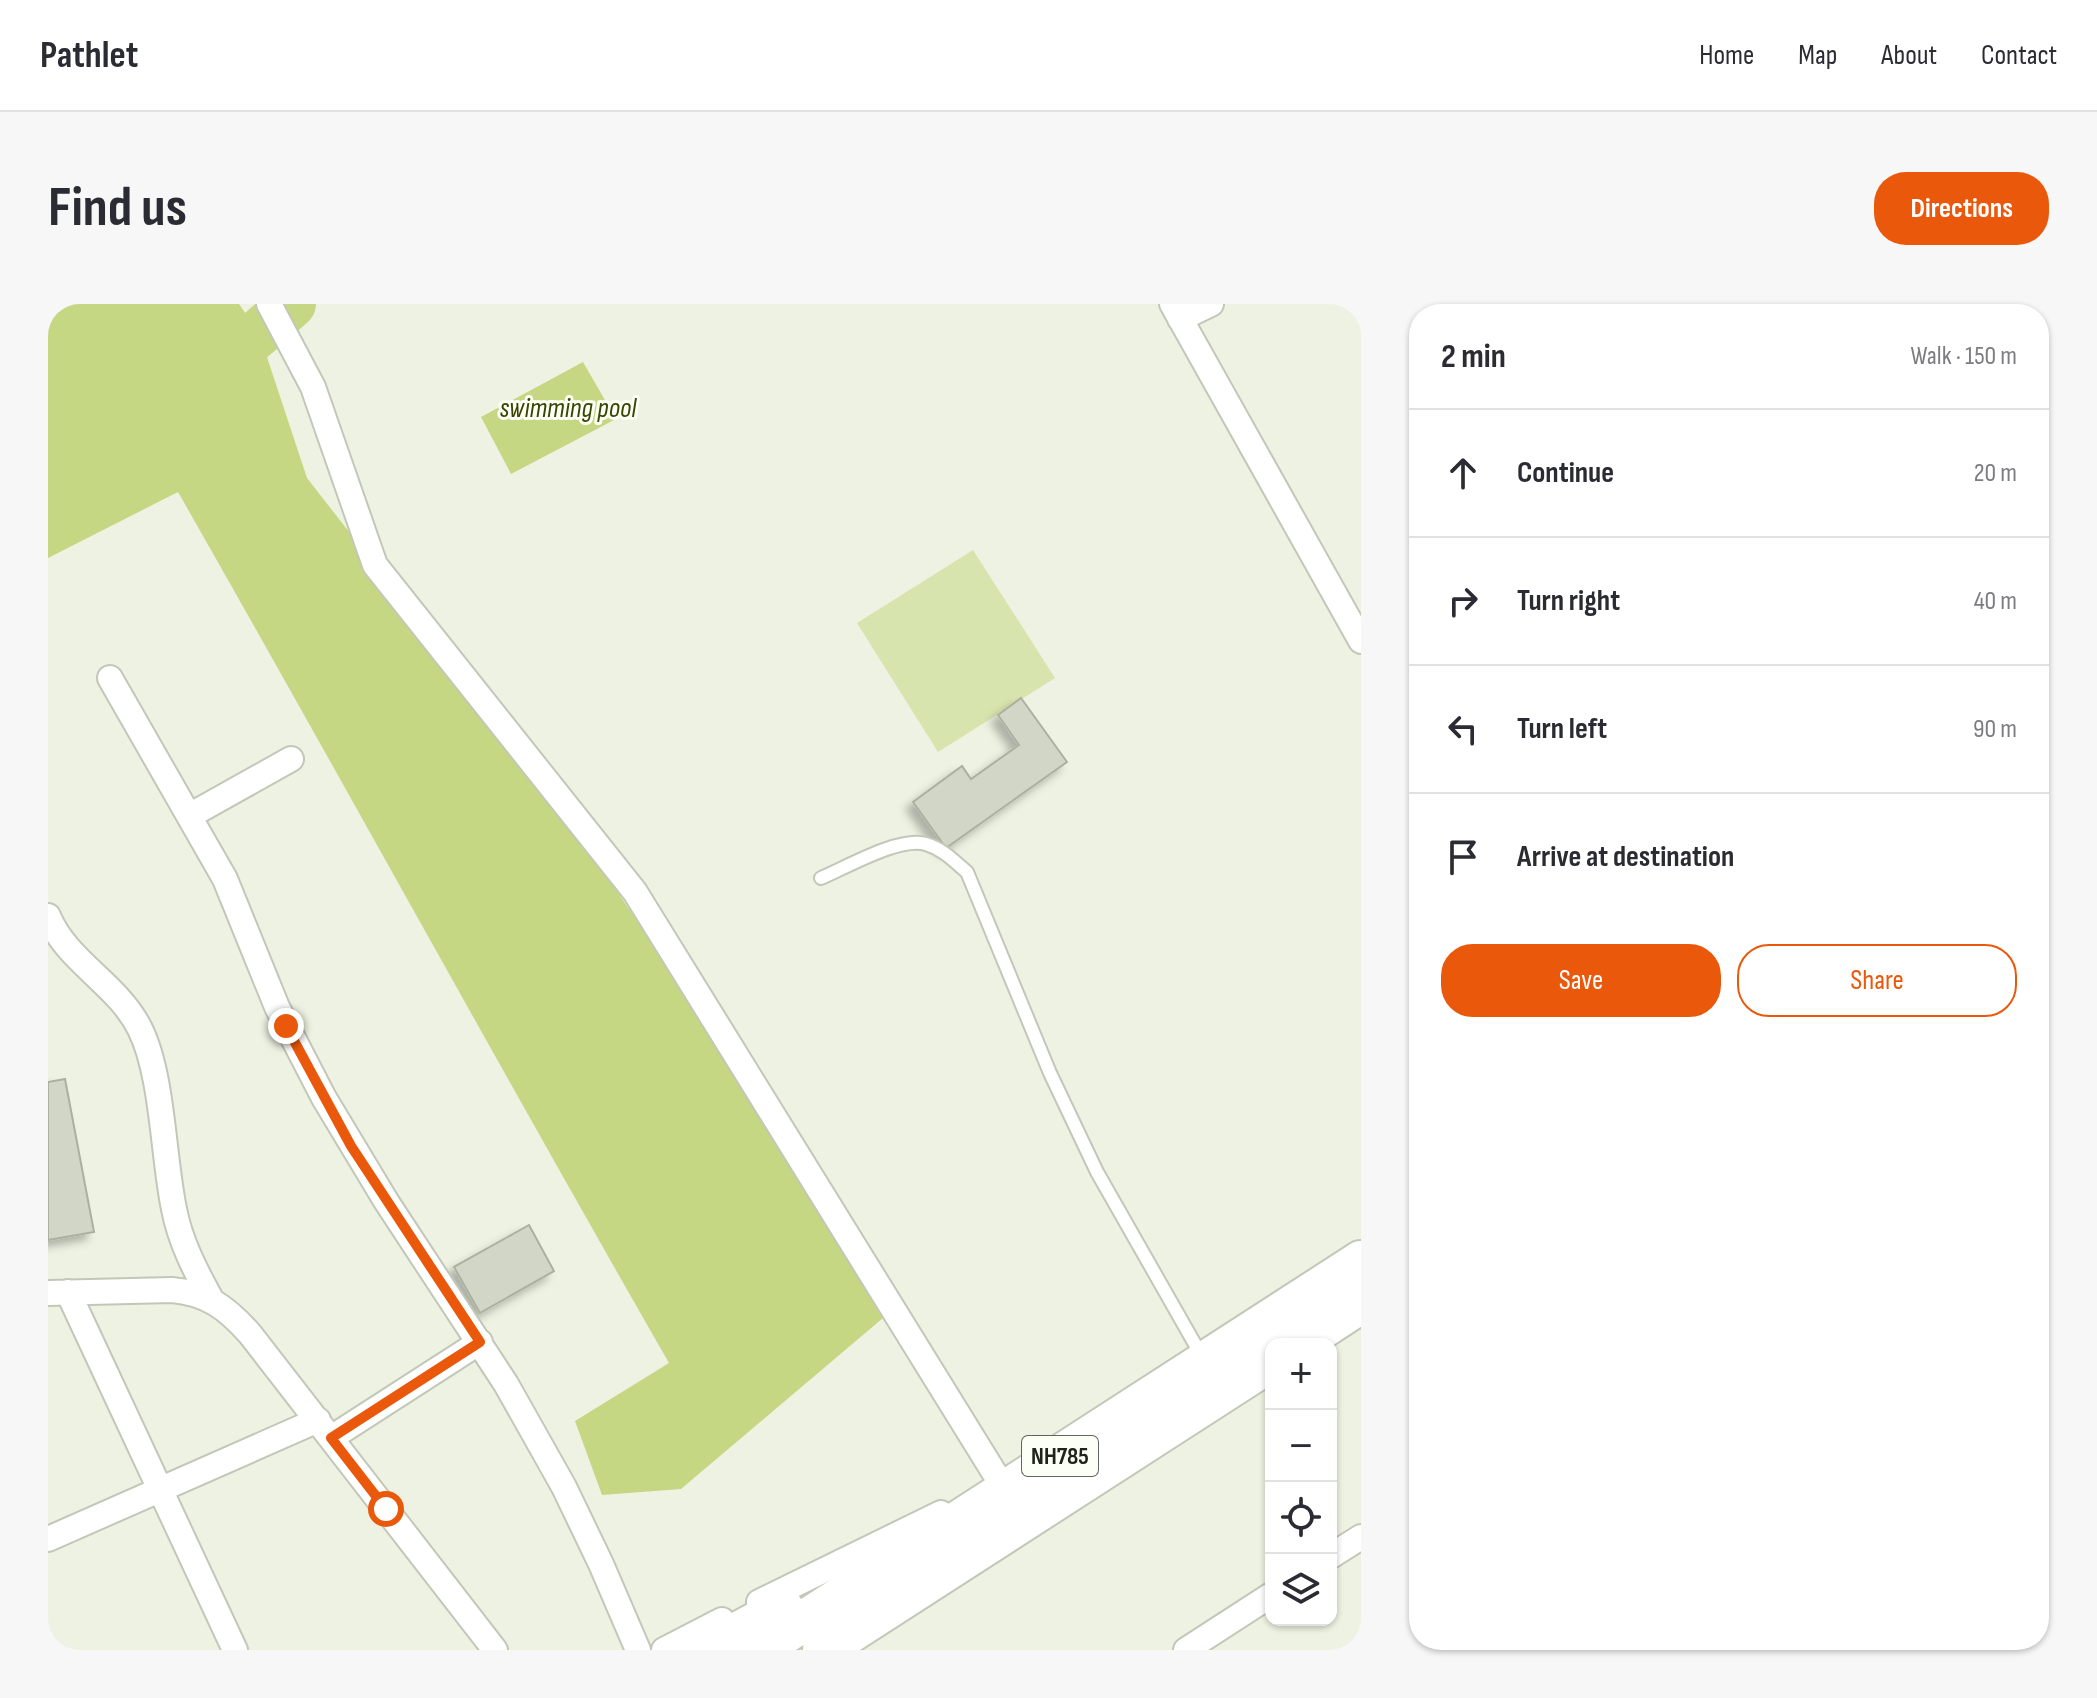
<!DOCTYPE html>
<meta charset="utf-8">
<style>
:root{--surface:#fff;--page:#f7f7f7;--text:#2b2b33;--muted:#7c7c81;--line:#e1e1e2;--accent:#ea580c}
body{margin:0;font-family:"Sofia Sans Condensed",sans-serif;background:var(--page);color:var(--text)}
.controls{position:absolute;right:24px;bottom:24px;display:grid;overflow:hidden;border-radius:16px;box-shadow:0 2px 6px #0004}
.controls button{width:72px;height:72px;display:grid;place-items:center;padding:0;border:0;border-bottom:2px solid var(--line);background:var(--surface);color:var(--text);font:40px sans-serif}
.stop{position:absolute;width:24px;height:24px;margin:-18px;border:6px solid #ea580c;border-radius:50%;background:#fff}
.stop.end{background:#ea580c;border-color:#fff;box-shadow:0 2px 8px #0008}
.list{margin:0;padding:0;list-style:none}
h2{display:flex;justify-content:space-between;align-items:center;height:104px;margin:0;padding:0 32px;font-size:34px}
h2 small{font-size:26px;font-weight:400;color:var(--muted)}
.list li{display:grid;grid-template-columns:52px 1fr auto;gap:24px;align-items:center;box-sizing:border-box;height:128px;padding:0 32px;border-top:2px solid var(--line)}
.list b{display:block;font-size:30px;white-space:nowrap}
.list em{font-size:26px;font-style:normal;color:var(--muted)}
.actions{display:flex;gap:16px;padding:24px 32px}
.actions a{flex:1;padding:18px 0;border:2px solid var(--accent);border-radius:32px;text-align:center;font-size:28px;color:var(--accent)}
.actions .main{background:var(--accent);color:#fff}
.icon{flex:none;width:44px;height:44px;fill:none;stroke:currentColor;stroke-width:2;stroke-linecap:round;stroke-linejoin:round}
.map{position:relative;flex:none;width:1313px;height:1346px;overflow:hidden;border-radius:32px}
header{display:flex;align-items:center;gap:48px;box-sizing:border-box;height:112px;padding:0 40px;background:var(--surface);border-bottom:2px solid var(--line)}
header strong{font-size:38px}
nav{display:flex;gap:44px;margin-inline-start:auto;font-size:28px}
.intro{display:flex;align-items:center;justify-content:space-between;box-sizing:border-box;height:192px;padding:0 48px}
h1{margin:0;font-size:56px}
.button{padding:20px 36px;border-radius:32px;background:var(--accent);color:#fff;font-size:28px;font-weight:700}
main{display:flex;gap:48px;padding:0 48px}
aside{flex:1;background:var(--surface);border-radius:32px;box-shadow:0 2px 6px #0004}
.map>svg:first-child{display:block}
.green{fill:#d7e4ad}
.water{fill:#c6d783}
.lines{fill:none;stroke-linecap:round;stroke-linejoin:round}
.river{stroke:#c6d783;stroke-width:48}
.building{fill:#d2d6c6;stroke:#acb0a0;stroke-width:2;filter:url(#shadow)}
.service-casing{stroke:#c3c7b7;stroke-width:16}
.minor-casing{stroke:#c3c7b7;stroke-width:28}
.trunk-casing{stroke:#c3c7b7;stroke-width:44}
.service{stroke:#fff;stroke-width:12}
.minor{stroke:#fff;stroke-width:24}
.trunk{stroke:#fff;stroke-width:40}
.route{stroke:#ea580c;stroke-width:10}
.labels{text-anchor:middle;stroke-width:6;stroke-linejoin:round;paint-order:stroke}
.shield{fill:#fcfff5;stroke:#62645d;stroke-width:2}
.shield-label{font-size:24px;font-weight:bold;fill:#20221c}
.water-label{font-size:28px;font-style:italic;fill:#3b4503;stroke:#fcfff5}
</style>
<header>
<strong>Pathlet</strong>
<nav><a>Home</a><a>Map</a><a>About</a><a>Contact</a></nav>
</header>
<div class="intro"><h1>Find us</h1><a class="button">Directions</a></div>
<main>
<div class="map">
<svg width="1313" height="1346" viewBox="0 0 1313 1346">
<defs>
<filter id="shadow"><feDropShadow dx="-7" dy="7" stdDeviation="4" flood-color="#0004"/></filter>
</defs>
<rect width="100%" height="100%" fill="#eef2e2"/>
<path class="green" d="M925,246L1007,374L890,448L809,319Z"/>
<path class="water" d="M0,0H191L211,29L259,174L476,452L590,618L835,1014L633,1185L554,1191L527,1117L621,1059C455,770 295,477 130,188L0,254Z
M535,58L568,115L463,170L433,113Z"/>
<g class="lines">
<path class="river" d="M105,0L192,45L244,0"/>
</g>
<path class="building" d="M973,394L1019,458L898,544L865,498L914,462L923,475L971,441L950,411Z
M17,775L46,928L0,936V778Z
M481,921L506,967L432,1009L406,963Z"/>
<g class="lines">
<defs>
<path id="service" d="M773,574C799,563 852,532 878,540C895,545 906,557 919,568L1002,769L1049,868L1152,1049"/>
<path id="minor" d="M221,0L265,83L327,261L587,588L952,1178
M1124,0L1313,337
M1132,15L1163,0
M62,374L177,575L229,703L276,794L338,897L458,1080L516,1183L553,1260L590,1346
M143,511L243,455
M0,612C19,658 70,680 92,725C115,771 115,853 126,905C132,937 147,966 163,995
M20,988L187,1346
M0,989L124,986C159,989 179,1004 202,1030L447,1346
M283,1134L432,1038
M0,1235L270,1116
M1283,1252L1313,1233
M711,1298L893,1209
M616,1346L674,1316
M1138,1346L1223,1291"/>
<path id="trunk" d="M1250,1040L1313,999
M657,1346L735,1304
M711,1346L1313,957
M775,1346L1223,1057"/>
</defs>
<use href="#service" class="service-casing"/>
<use href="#minor" class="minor-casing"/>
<use href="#trunk" class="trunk-casing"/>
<use href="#service" class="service"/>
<use href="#minor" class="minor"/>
<use href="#trunk" class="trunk"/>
</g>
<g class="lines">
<path class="route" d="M238,722L303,842L432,1038L283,1134L338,1205"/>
</g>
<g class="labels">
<rect class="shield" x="974" y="1132" width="76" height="40" rx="6"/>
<g class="shield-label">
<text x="1012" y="1160">NH785</text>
</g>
<g class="water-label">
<text x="520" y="113">swimming pool</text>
</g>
</g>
</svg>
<div class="controls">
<button>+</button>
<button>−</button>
<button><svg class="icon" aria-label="locate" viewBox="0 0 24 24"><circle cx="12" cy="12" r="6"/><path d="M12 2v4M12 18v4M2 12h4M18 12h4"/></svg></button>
<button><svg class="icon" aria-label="layers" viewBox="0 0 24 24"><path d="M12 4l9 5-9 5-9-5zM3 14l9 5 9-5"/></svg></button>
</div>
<div class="stop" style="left:338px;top:1205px"></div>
<div class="stop end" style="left:238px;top:722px"></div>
</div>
<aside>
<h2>2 min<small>Walk · 150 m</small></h2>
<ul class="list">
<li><svg class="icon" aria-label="ahead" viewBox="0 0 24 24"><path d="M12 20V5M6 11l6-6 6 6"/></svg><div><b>Continue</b></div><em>20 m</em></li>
<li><svg class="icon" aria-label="right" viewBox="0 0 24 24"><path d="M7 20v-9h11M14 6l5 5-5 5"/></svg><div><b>Turn right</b></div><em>40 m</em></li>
<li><svg class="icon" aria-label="left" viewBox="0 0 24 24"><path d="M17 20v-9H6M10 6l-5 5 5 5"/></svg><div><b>Turn left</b></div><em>90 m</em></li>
<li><svg class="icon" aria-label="arrive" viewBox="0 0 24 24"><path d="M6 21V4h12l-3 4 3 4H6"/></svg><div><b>Arrive at destination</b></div></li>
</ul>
<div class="actions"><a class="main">Save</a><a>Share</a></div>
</aside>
</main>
